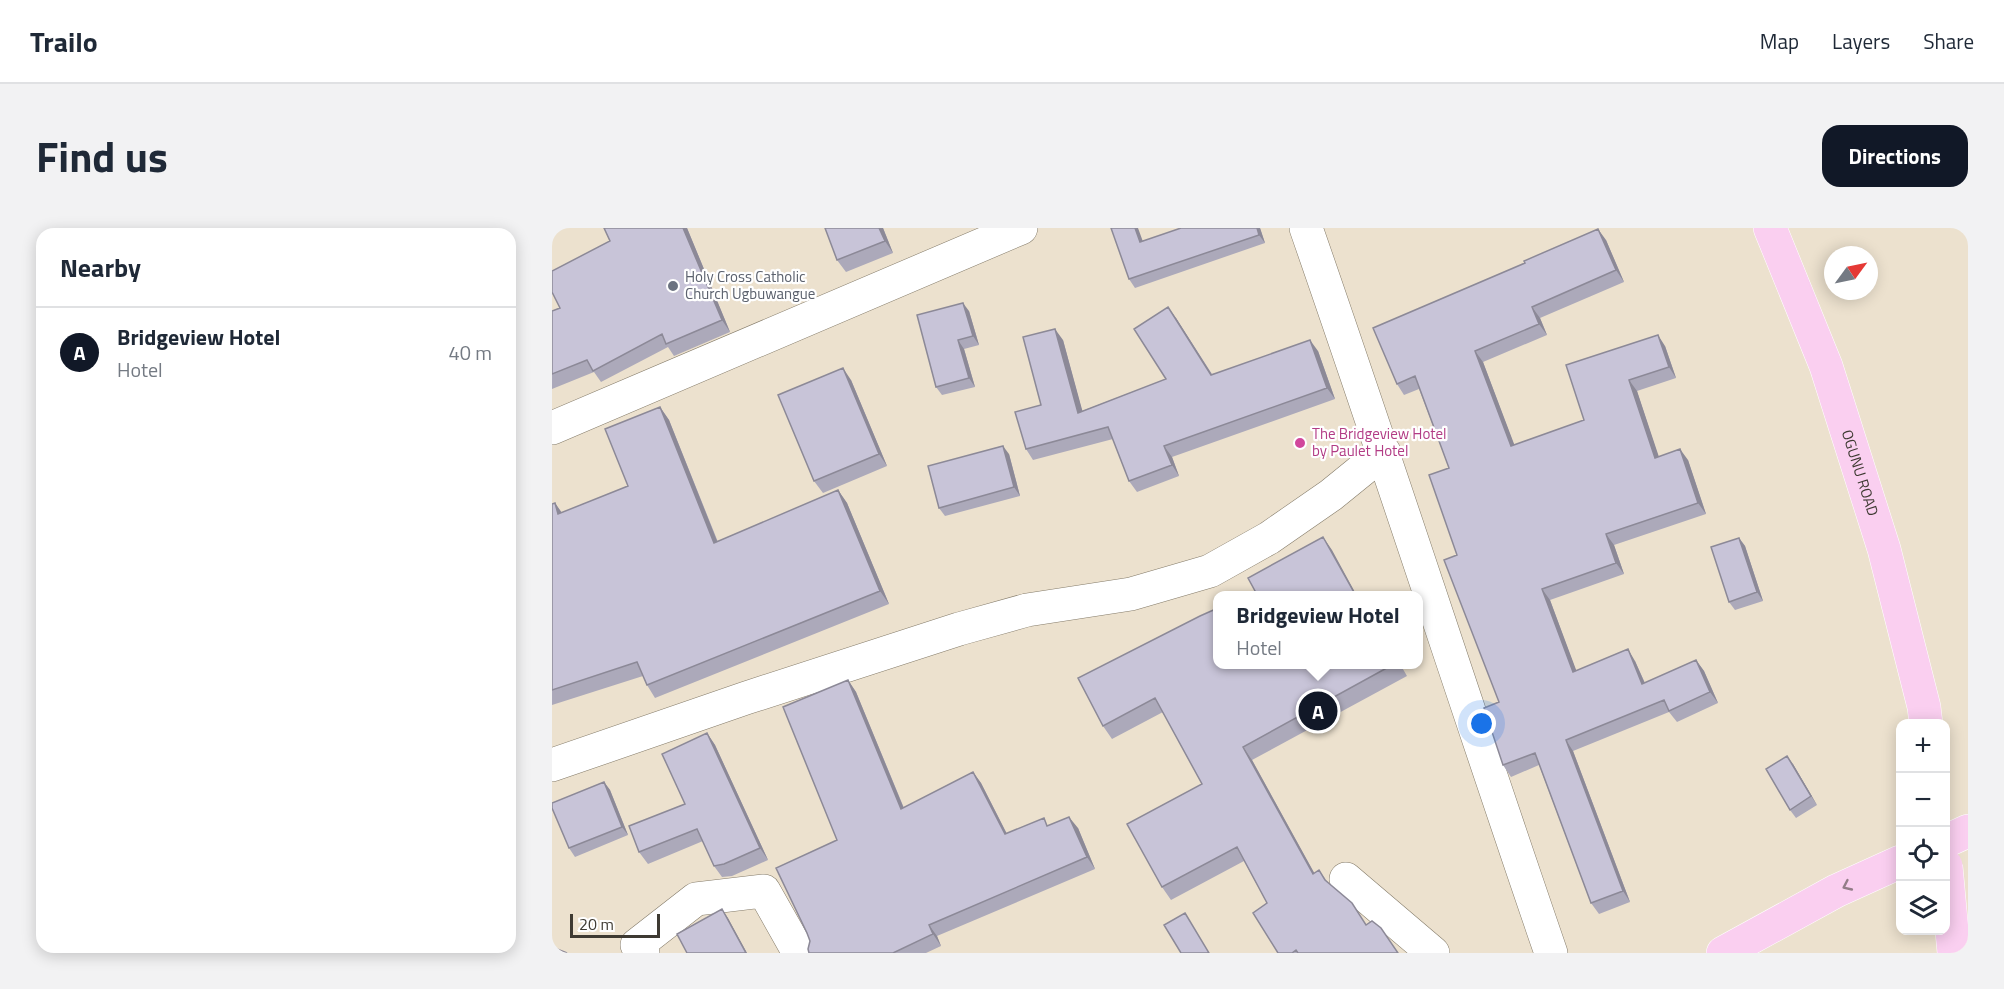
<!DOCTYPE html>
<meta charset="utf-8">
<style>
:root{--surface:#fff;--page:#f2f2f3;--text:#1f2937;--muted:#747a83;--line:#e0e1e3;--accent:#111827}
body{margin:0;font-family:"Titillium Web",sans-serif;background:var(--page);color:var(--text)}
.controls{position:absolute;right:18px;bottom:18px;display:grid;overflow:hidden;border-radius:12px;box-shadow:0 3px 15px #0003}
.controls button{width:54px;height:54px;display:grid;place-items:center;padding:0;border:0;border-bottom:2px solid var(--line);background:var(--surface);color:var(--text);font:30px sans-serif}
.compass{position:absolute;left:1272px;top:18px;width:54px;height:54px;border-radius:50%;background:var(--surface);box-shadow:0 3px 15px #0003;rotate:57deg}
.scale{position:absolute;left:18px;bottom:15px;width:90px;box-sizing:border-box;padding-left:6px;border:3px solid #3e3a32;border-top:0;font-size:16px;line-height:21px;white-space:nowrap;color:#3e3a32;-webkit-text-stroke:4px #fff;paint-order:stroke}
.you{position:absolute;left:930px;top:496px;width:21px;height:21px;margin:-15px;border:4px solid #fff;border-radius:50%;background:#1a73e8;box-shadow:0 0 0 9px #1a73e833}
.badge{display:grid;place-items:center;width:39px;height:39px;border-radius:50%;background:var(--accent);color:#fff;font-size:20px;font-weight:700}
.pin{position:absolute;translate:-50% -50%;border:3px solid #fff;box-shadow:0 2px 6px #0006}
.popup{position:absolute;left:661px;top:363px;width:210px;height:78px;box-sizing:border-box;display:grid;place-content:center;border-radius:12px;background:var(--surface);filter:drop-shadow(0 2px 4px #0005);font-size:20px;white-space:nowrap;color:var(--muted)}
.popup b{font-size:22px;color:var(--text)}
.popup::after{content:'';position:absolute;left:50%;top:100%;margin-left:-12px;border:12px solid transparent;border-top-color:var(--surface)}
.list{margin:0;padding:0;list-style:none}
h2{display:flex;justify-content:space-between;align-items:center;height:78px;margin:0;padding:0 24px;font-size:26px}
h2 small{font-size:20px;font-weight:400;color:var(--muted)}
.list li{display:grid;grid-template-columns:39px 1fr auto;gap:18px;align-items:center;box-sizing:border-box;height:90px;padding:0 24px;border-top:2px solid var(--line)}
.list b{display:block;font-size:22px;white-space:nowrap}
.list p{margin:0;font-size:20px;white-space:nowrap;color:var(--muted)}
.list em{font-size:20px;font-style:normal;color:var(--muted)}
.icon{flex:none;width:33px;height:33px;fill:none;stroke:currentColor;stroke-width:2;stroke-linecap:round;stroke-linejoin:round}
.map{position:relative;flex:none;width:1416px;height:725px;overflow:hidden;border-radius:18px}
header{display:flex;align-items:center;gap:36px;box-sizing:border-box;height:84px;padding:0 30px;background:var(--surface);border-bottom:2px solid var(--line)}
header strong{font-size:28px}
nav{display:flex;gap:33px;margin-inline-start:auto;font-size:21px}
.intro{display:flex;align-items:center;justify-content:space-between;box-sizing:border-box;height:144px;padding:0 36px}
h1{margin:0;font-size:42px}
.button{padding:15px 27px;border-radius:18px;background:var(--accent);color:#fff;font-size:21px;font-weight:700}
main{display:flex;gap:36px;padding:0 36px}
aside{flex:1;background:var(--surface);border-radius:18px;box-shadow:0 3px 15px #0003}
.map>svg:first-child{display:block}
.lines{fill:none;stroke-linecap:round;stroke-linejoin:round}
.minor-casing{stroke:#847b69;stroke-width:34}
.major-casing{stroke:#fff;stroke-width:34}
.minor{stroke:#fff;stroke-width:33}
.major{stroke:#facff0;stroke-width:33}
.major-bridge-casing{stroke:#fff;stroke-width:34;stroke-linecap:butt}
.major-bridge{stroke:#facff0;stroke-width:33}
.wall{fill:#aca9ba}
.shaded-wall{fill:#8c8997}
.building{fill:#c8c4d8;stroke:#8c8997;stroke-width:1.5}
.oneway{stroke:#937d88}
.worship-dot{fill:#6b7280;stroke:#fff;stroke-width:2}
.hotel-dot{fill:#d1479c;stroke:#fff;stroke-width:2}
.labels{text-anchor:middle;stroke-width:4.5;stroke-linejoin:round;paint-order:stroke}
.worship-label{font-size:15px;fill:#5b616d;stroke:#fff;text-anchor:start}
.hotel-label{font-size:15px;fill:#b23c85;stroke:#fff;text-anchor:start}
.street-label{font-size:15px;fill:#3e3a32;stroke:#fff}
</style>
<header>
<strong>Trailo</strong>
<nav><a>Map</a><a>Layers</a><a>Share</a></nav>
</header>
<div class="intro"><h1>Find us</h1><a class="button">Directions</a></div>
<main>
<aside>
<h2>Nearby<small></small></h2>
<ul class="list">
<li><span class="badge">A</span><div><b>Bridgeview Hotel</b><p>Hotel</p></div><em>40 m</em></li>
</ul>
</aside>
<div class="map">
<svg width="1416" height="725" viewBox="0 0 1416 725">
<rect width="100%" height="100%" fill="#ece1ce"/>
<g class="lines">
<defs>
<path id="minor" d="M754,0C838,241 916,484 999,725
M0,200L469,0
M0,537L194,470L407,401L475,382L579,366L658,343L717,310L779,267L832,224
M794,651L881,725
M91,725L85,717L144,671L212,663L247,725"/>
<g id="major">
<path id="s1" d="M1218,0L1274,138L1332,321L1372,479L1374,496"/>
<path d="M1394,613L1416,603"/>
<path d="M1171,725L1284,663L1348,634"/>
</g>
</defs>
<use href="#minor" class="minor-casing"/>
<use href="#major" class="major-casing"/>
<use href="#minor" class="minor"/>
<use href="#major" class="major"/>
<defs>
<path id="major-bridge" d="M1394,638L1402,725"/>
</defs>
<use href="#major-bridge" class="major-bridge-casing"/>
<use href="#major-bridge" class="major-bridge"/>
</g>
<path class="wall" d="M52,0H135L178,104L122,128L116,119L49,154L42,144L0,161V83L8,80L58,13Z
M331,0L341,25L294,44L285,32Z
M708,0L713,15L583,60L577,51L590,13Z
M1054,12L1072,54L988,90L995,107L931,134L962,217L1032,192L1113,118L1124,150L1085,163L1106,228L1136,232L1154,286L1062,317L1072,346L998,372L1024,443L1083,433L1093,455L1144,432L1152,443L1166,475L1125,494L1117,484L1021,523L1078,674L1047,686L1039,675L987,537L959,549L951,537L947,474L905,327L897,240L867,161L852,167L845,156Z
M417,83L427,117L412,121L423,159L390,167L384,159Z
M624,90L660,146L766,123L783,171L620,229L627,248L585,264L577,253L561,211L481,232L474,221L511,112L530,183L614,151Z
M299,152L335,238L271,265L262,253Z
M108,179L117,192L166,314L286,262L295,275L337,376L103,470L95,457L91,448L0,477V276L3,275L10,285L76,258Z
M457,226L468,268L393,288L387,280Z
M1187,310L1193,318L1211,373L1183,382L1177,374Z
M666,436H848L855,448L700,532L762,645L767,642L776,655L814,697L846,725H726L715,675L692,633L619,672L610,659L650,556L611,484L560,511L551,498Z
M296,452L304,464L352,580L421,544L429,555L455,606L497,597L526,600L543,641L385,708L389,718L374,725H257L285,612Z
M155,505L163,517L216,632L180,648L170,649L162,638L151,613L96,636L87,624L133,576Z
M1241,536L1265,577L1244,590L1238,582Z
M52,554L58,562L76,607L23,629L17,620Z"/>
<path class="shaded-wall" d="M131,0H135L178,104L170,92Z
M327,0H331L341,25L333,13Z
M583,0H586L594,22L588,14Z
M705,0H708L713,15L707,7Z
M1046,1L1054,12L1072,54L1064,42Z
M411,75L417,83L427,117L421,108Z
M616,79L624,90L667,158L659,147Z
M980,79L988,90L995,107L987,96Z
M503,101L511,112L534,196L526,185Z
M1106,107L1113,118L1124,150L1117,139Z
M406,112L412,121L423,159L417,150Z
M758,112L766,123L783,171L775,160Z
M923,123L931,134L967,229L959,218Z
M291,140L299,152L335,238L327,226Z
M1077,152L1085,163L1111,241L1103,230Z
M108,179L117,192L171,328L162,315Z
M451,218L457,226L468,268L462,259Z
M612,218L620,229L627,248L620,237Z
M1128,221L1136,232L1154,286L1146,275Z
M286,262L295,275L337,376L328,363Z
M3,275L12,288L6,286Z
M1054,306L1062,317L1072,346L1064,335Z
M771,309L780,322L805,368H804Z
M1187,310L1193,318L1211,373L1205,364Z
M990,361L998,372L1029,455L1021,444Z
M1076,421L1083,433L1098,467L1090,456Z
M1144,432L1152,443L1166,475L1158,464Z
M296,452L304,464L357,593L349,581Z
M155,505L163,517L216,632L208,620Z
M1014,512L1021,523L1078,674L1071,663Z
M691,519L700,532L770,659L761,646Z
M1235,528L1241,536L1265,577L1259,568Z
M421,544L429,555L461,618L453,606Z
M52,554L58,562L76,607L70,599Z
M517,589L526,600L543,641L535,629Z
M170,681L176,690L195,725H194Z
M377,697L385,708L389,718L381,706Z"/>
<path class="building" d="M52,0H131L170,92L114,116L110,106L41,143L35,132L0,146V83L8,80L0,64V43L58,13Z
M273,0H327L333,13L285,32Z
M559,0H583L588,14L629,0H705L707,7L577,51Z
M1046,1L1064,42L980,79L987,96L923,123L959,218L1032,192L1014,137L1106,107L1117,139L1077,152L1103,230L1128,221L1146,275L1054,306L1064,335L990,361L1021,444L1076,421L1090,456L1144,432L1158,464L1117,483L1112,472L1014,512L1071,663L1039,675L983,525L951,537L932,480L947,474L892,332L905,327L877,247L897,240L863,148L845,156L821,100L973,35L972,33Z
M411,75L421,108L406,112L417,150L384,159L365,87Z
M616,79L659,147L758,112L775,160L612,218L620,237L577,253L556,199L474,221L463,184L489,177L471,109L503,101L526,185L614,151L582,101Z
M291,140L327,226L262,253L226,167Z
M108,179L162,315L286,262L328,363L95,457L85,434L0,462V276L3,275L6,286L76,258L53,201Z
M451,218L462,259L387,280L376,238Z
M771,309L804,368H693L703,363L696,350Z
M1187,310L1205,364L1177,374L1159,319Z
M666,380V436H842L691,519L761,646L767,642L773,652L800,675L814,697L820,693L829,700L846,725H746L744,722L740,725H726L701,685L715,675L685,619L610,659L575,596L650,556L603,470L551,498L526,450L648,388Z
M296,452L349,581L421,544L453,606L492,590L495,598L517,589L535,629L377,697L381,706L341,725H257L256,721L258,713L255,705L224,640L285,612L231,479Z
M155,505L208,620L172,636L162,638L145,601L87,624L77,598L133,576L110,526Z
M1235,528L1259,568L1238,582L1214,541Z
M52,554L70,599L17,620L0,580V575Z
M170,681L194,725H135L125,706Z
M633,685L657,725H629L612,697Z
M0,719L15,725H0Z"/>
<defs><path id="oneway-chevron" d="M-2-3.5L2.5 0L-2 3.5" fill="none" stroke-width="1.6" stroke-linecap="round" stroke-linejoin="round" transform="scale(1.5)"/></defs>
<use class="oneway" href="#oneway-chevron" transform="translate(1295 658) rotate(155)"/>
<circle class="worship-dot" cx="121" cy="58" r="6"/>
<circle class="hotel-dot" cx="748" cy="215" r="6"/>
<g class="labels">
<g class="worship-label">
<text x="133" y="54">Holy Cross Catholic<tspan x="133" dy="17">Church Ugbuwangue</tspan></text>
</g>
<g class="hotel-label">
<text x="760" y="211">The Bridgeview Hotel<tspan x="760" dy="17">by Paulet Hotel</tspan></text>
</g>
<g class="street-label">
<text dy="5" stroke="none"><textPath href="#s1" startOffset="261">OGUNU ROAD</textPath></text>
</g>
</g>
</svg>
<div class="controls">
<button>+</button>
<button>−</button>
<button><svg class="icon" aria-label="locate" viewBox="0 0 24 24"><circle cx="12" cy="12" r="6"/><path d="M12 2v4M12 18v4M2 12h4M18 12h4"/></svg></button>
<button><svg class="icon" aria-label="layers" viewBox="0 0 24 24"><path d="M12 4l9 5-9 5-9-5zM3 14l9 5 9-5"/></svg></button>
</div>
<svg class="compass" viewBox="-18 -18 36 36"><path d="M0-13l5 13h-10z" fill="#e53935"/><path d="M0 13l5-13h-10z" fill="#747a83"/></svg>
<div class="scale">20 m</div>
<div class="you"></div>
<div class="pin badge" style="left:766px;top:483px">A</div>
<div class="popup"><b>Bridgeview Hotel</b>Hotel</div>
</div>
</main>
